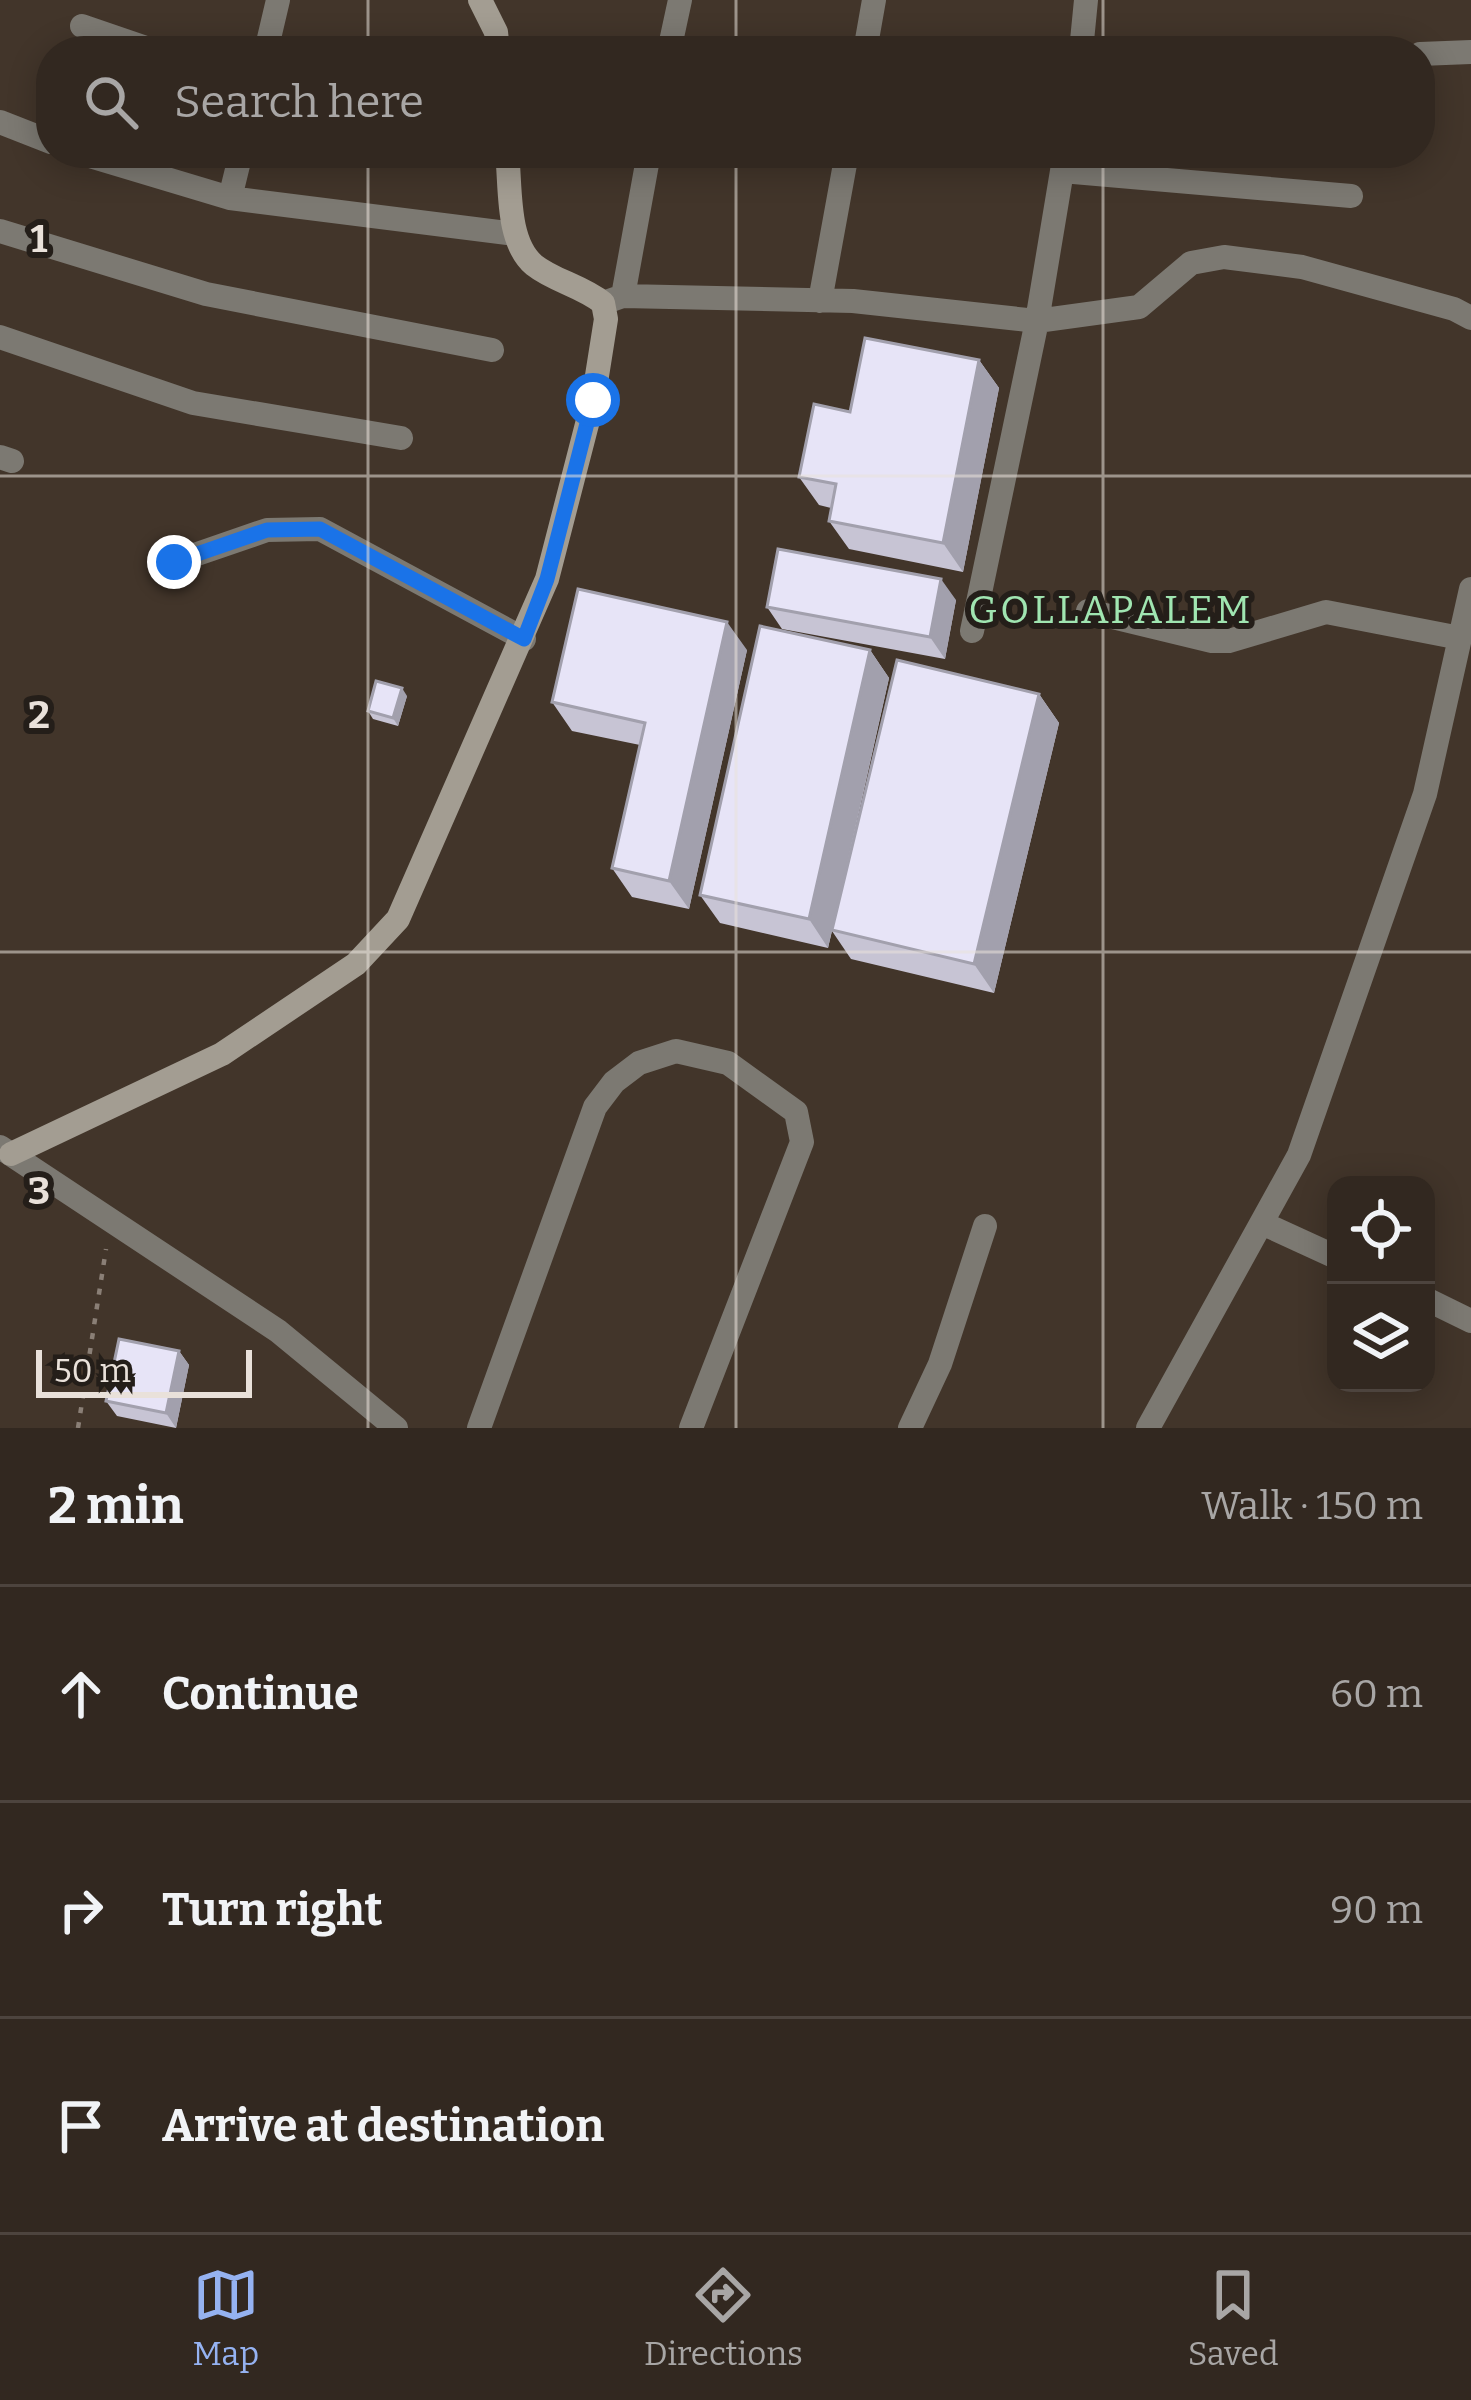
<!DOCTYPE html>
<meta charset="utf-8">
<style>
:root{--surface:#322820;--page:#3d342d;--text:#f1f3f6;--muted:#a8a6a5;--line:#4d443e;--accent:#95b2f1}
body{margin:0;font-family:Bitter,serif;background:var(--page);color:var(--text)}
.controls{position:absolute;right:36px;bottom:36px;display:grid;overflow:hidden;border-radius:24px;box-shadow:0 6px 30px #0003}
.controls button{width:108px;height:108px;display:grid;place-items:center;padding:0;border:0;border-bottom:3px solid var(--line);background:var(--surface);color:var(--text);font:60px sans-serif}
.scale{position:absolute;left:36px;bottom:30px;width:216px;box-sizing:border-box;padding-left:12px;border:6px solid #e9e1da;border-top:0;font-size:33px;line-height:42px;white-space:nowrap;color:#e9e1da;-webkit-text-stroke:9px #241e19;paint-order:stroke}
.stop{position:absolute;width:36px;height:36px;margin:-27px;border:9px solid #1a73e8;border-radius:50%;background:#fff}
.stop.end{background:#1a73e8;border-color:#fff;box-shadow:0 3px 12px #0008}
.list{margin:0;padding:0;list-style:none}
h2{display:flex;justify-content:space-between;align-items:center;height:156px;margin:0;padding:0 48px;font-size:51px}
h2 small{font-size:39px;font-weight:400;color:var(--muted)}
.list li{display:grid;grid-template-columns:78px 1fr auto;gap:36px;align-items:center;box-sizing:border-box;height:216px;padding:0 48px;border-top:3px solid var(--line)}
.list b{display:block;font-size:45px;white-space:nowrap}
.list em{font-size:39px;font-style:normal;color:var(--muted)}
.icon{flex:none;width:66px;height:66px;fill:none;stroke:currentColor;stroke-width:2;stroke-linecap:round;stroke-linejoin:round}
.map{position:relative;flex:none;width:1471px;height:1428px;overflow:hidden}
.search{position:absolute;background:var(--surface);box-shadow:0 6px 30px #0003;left:36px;right:36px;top:36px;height:132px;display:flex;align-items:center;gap:30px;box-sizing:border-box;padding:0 42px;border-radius:48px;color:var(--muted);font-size:45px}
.sheet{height:804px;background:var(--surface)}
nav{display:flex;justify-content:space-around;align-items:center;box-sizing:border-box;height:168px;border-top:3px solid var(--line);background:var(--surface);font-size:33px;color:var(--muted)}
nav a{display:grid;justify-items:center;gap:6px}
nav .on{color:var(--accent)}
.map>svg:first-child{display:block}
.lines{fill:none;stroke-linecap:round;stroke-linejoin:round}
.path{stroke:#8a7f76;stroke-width:4.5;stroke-dasharray:6 9;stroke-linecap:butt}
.street{stroke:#7c7972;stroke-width:24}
.secondary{stroke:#a39d92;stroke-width:24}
.wall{fill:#c7c4d4}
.shaded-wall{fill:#a2a0ad}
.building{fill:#e7e4f7;stroke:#a2a0ad;stroke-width:3}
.route{stroke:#1a73e8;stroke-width:15}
.grid{fill:none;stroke:#e9e1da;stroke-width:3;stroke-opacity:0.55}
.labels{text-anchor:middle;stroke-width:12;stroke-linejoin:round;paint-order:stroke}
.neighbourhood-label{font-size:39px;letter-spacing:3px;fill:#a0e5b1;stroke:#241e19}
.grid-label{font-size:39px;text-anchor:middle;font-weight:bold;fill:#e9e1da;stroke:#241e19;stroke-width:12;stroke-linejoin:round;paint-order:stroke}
</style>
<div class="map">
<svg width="1471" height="1428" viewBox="0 0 1471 1428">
<rect width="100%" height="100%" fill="#42352a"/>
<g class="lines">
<path class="path" d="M78,1428L106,1249"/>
<path class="street" d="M82,26L155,51
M266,51L278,0
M669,51L680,0
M865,51L874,0
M1081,51L1086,0
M1420,54L1471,52
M0,122L51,142
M80,153L230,198L515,234
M1062,171L1351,196
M230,198L241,153
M0,231L206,294L492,350
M623,296L649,153
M820,301L847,153
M603,303L623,296L853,301L1037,321L1139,307L1191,263L1224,257L1302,267L1454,309L1471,318
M0,337L193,403L401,438
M0,457L12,461
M174,562L267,530L320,529L524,639
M1088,611L1212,641H1229L1326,612L1460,638
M972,631L1037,321L1065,153
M0,1147L278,1331L396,1428
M1264,1224L1336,1257
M1426,1299L1471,1321
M479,1428L595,1107L614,1082L639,1063L676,1051L728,1063L796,1112L802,1142L691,1428
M910,1428L940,1364L985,1226
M1148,1428L1299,1155L1425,794L1471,589"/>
<path class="secondary" d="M480,0L496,32L498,51
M11,1154L222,1054L356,964L398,919L547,579L593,401L606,319L603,303C582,286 554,281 534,265C506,241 511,187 507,153"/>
</g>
<path class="wall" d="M979,360L999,388L963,572L849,549L829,521L831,508L819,505L799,477L850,412Z
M956,600L945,659L782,629L767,607Z
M747,650L689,909L632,897L612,868L640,745L572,731L552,702Z
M870,650L889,678L845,875L1039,694L1059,723L994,993L851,959L832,931L828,948L720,923L700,895Z
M407,696L398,726L373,719L368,711Z
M179,1351L189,1365L176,1428L117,1416L106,1401Z"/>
<path class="shaded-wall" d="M979,360L999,388L963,572L943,543Z
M941,579L956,600L945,659L930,637Z
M727,622L747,650L689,909L669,881Z
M870,650L889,678L828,948L809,919Z
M402,688L407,696L398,726L393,718Z
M1039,694L1059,723L994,993L974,964Z
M179,1351L189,1365L176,1428L166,1413Z"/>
<path class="building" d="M865,338L979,360L943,543L829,521L836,484L799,477L814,404L850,412Z
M778,549L941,579L930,637L767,607Z
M578,589L727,622L669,881L612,868L645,723L552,702Z
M760,626L870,650L809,919L700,895Z
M897,660L1039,694L974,964L832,930Z
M376,681L402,688L393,718L368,711Z
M119,1339L179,1351L166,1413L106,1401Z"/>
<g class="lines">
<path class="route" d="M174,562L267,530L320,529L524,639L547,579L593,400"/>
</g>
<path class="grid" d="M368,0V51M736,0V51M1103,0V51M368,153V1428M736,153V1428M1103,153V1428M0,476H1471M0,952H1471"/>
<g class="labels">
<g class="neighbourhood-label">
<text x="1111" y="623">GOLLAPALEM</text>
</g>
</g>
<g class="grid-label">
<text x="39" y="252">1</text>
<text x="39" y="728">2</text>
<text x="39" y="1204">3</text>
</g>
</svg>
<div class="controls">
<button><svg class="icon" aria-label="locate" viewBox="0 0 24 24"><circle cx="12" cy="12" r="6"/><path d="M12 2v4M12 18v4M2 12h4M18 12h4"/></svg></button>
<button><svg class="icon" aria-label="layers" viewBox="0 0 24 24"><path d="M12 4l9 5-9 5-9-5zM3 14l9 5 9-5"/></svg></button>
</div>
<div class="scale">50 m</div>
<div class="stop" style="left:593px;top:400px"></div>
<div class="stop end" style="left:174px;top:562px"></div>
<div class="search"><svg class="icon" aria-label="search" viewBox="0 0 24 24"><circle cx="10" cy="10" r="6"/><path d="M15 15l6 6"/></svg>Search here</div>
</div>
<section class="sheet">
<h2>2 min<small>Walk · 150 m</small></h2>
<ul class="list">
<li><svg class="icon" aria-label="ahead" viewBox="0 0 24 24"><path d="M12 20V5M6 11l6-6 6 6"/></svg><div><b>Continue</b></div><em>60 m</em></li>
<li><svg class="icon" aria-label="right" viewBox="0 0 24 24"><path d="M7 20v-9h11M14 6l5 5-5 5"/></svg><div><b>Turn right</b></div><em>90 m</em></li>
<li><svg class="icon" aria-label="arrive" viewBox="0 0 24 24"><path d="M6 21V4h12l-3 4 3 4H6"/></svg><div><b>Arrive at destination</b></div></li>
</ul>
</section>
<nav>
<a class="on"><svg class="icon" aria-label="map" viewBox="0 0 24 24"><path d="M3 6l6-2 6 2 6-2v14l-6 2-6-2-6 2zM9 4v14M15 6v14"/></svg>Map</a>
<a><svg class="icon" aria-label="directions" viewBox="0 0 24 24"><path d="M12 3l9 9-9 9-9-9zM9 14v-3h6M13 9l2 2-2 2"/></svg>Directions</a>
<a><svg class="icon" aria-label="saved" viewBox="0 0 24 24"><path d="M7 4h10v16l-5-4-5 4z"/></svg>Saved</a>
</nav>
